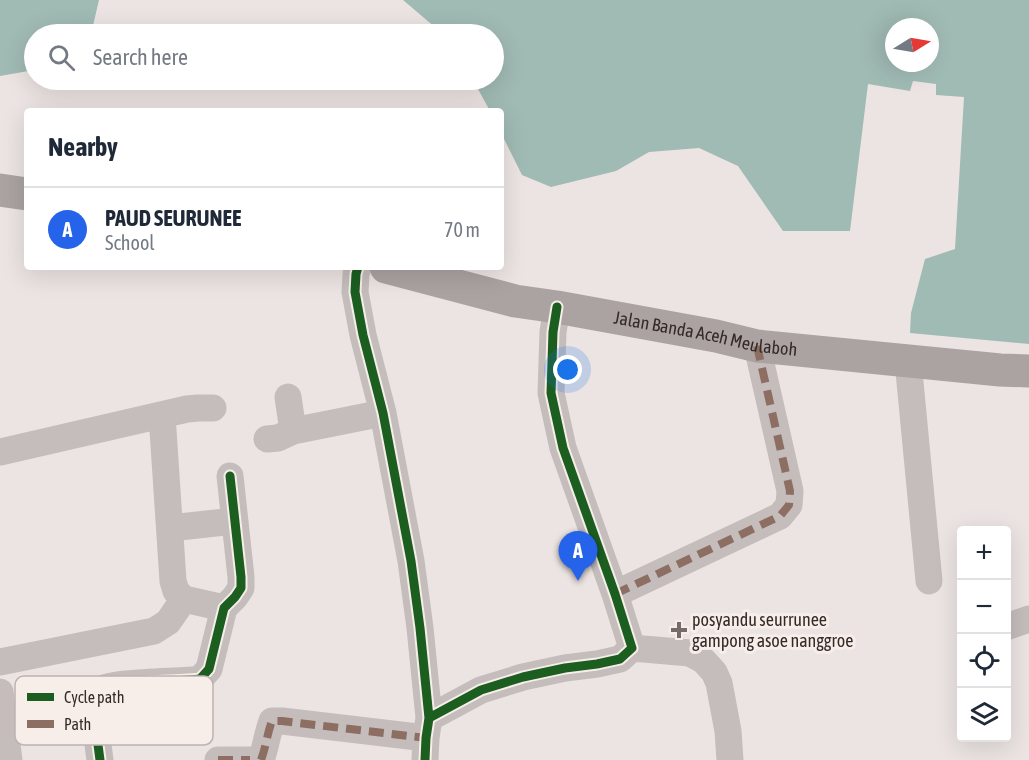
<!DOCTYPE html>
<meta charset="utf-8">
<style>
:root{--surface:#fff;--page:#f2f2f3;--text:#1f2937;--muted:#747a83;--line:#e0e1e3;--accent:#2563eb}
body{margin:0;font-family:"Asap Condensed",sans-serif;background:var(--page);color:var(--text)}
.controls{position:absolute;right:18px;bottom:18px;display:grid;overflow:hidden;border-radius:6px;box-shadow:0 6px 24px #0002}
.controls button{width:54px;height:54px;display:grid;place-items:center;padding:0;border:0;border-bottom:2px solid var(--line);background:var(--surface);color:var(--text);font:30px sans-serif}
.compass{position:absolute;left:885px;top:18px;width:54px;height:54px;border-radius:50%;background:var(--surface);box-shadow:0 6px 24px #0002;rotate:79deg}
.you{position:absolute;left:568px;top:370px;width:21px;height:21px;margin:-15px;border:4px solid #fff;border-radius:50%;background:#1a73e8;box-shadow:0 0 0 9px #1a73e833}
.badge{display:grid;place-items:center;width:39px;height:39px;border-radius:50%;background:var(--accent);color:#fff;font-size:20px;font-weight:700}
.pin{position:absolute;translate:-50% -50px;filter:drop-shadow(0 2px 3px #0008)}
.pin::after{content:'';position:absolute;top:32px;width:21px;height:18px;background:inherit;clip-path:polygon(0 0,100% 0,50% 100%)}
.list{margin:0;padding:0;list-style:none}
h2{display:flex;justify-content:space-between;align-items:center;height:78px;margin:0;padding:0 24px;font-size:26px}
h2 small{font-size:20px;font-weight:400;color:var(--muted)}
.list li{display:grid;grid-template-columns:39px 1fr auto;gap:18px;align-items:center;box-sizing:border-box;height:84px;padding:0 24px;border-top:2px solid var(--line)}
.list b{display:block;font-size:22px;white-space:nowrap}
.list p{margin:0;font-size:20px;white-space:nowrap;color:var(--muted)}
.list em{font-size:20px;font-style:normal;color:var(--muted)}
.icon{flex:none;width:33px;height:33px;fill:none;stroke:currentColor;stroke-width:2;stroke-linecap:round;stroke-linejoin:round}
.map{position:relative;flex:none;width:1029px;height:760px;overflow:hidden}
.search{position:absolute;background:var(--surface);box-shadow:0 6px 24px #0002;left:24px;top:24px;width:480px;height:66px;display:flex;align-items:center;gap:15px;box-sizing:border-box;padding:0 21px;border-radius:33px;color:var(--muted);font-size:22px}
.panel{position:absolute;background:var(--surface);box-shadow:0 6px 24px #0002;left:24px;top:108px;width:480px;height:162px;border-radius:6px}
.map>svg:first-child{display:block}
.water{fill:#a0bab4;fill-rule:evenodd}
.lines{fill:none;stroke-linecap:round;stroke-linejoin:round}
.minor{stroke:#c4bdbb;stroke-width:27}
.highway{stroke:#aaa3a1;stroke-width:33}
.quiet{stroke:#8d6e63;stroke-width:8;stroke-dasharray:15 8;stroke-linecap:butt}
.cycleway-casing{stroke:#f7eeea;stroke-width:13}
.cycleway{stroke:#1b5e20;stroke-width:9}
.poi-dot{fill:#756b6a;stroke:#f7eeea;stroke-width:2}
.labels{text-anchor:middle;stroke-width:6;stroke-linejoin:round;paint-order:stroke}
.street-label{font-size:18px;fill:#352a29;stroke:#f7eeea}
.poi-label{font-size:18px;fill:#352a29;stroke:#f7eeea;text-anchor:start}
.key{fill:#f7eeea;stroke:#bdb3b0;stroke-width:1.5}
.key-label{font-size:16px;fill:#352a29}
</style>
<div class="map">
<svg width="1029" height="760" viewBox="0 0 1029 760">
<rect width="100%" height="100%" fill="#ebe4e2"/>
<path class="water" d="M0,0H99L91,34H34V70L0,76Z
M403,0H1029V344L910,333L911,313L925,259L955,249L964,97L936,95V84L913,81L910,91L868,84L850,231H783L738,166L699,148L649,152L616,171L551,187L522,175L501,133V111H490L473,80H494V34H443ZM894,27H930V63H894Z"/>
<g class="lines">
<path class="minor" d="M358,267L356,274L355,292L363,335L383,413L411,561L420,628L429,718L426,738L425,760
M908,361L929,581
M288,397L293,431
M162,415L173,581L176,591L184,599L224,608
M267,439L278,438L293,431L383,413
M0,452L187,409L198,408H213
M170,528L234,521
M615,594L780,516L789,505L790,491L757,346
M1006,627L1029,619
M632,648L690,653L703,660L714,672L719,683L728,731L730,760
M0,662L154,631L168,622L184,599
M0,692L9,760
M429,718L481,690L523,677L565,668L597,664L620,659L632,648L615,594L563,448L551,393L553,332L557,307
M100,760L92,699C94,697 95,693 97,691C110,681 179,682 200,679L209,669L224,608L235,597L241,588V577L230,476
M218,760H250
M261,760C266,747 267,734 272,721H282L426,738"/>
<g class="highway">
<path d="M0,190L27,194"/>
<path id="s1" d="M386,267L515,301L557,307L716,336L757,346L1000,370L1029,371"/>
</g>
<path class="quiet" d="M615,594L780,516L789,505L790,491L757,346
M218,760H250
M261,760C266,747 267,734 272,721H282L426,738"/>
<defs>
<path id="cycleway" d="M358,267L356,274L355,292L363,335L383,413L411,561L420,628L429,718L426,738L425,760
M429,718L481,690L523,677L565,668L597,664L620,659L632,648L615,594L563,448L551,393L553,332L557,307
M100,760L92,699C94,697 95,693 97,691C110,681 179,682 200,679L209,669L224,608L235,597L241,588V577L230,476"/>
</defs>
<use href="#cycleway" class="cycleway-casing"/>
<use href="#cycleway" class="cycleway"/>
</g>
<path class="poi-dot" d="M676 621h6v6h6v6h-6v6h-6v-6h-6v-6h6z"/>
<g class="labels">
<g class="street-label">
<text dy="6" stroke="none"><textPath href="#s1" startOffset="327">Jalan Banda Aceh Meulaboh</textPath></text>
</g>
<g class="poi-label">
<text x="692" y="626">posyandu seurrunee<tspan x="692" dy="21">gampong asoe nanggroe</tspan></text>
</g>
</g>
<rect x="15" y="676" width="198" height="69" rx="9" class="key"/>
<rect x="27" y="693" width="27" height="8" fill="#1b5e20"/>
<rect x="27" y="720" width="27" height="8" fill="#8d6e63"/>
<g class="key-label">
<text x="64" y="703">Cycle path</text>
<text x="64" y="730">Path</text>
</g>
</svg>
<div class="controls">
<button>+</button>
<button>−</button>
<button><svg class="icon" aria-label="locate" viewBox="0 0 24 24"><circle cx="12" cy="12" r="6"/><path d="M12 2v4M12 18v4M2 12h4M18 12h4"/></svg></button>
<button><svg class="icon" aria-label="layers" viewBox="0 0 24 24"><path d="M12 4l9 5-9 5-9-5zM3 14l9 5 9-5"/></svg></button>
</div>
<svg class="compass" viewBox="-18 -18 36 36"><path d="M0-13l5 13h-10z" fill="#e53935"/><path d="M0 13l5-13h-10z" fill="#747a83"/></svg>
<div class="you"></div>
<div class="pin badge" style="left:578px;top:581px">A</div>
<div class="search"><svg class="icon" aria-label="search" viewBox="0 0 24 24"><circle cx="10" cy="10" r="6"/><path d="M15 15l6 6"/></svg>Search here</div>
<section class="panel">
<h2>Nearby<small></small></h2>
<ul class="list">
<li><span class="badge">A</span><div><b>PAUD SEURUNEE</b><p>School</p></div><em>70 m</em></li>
</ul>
</section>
</div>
